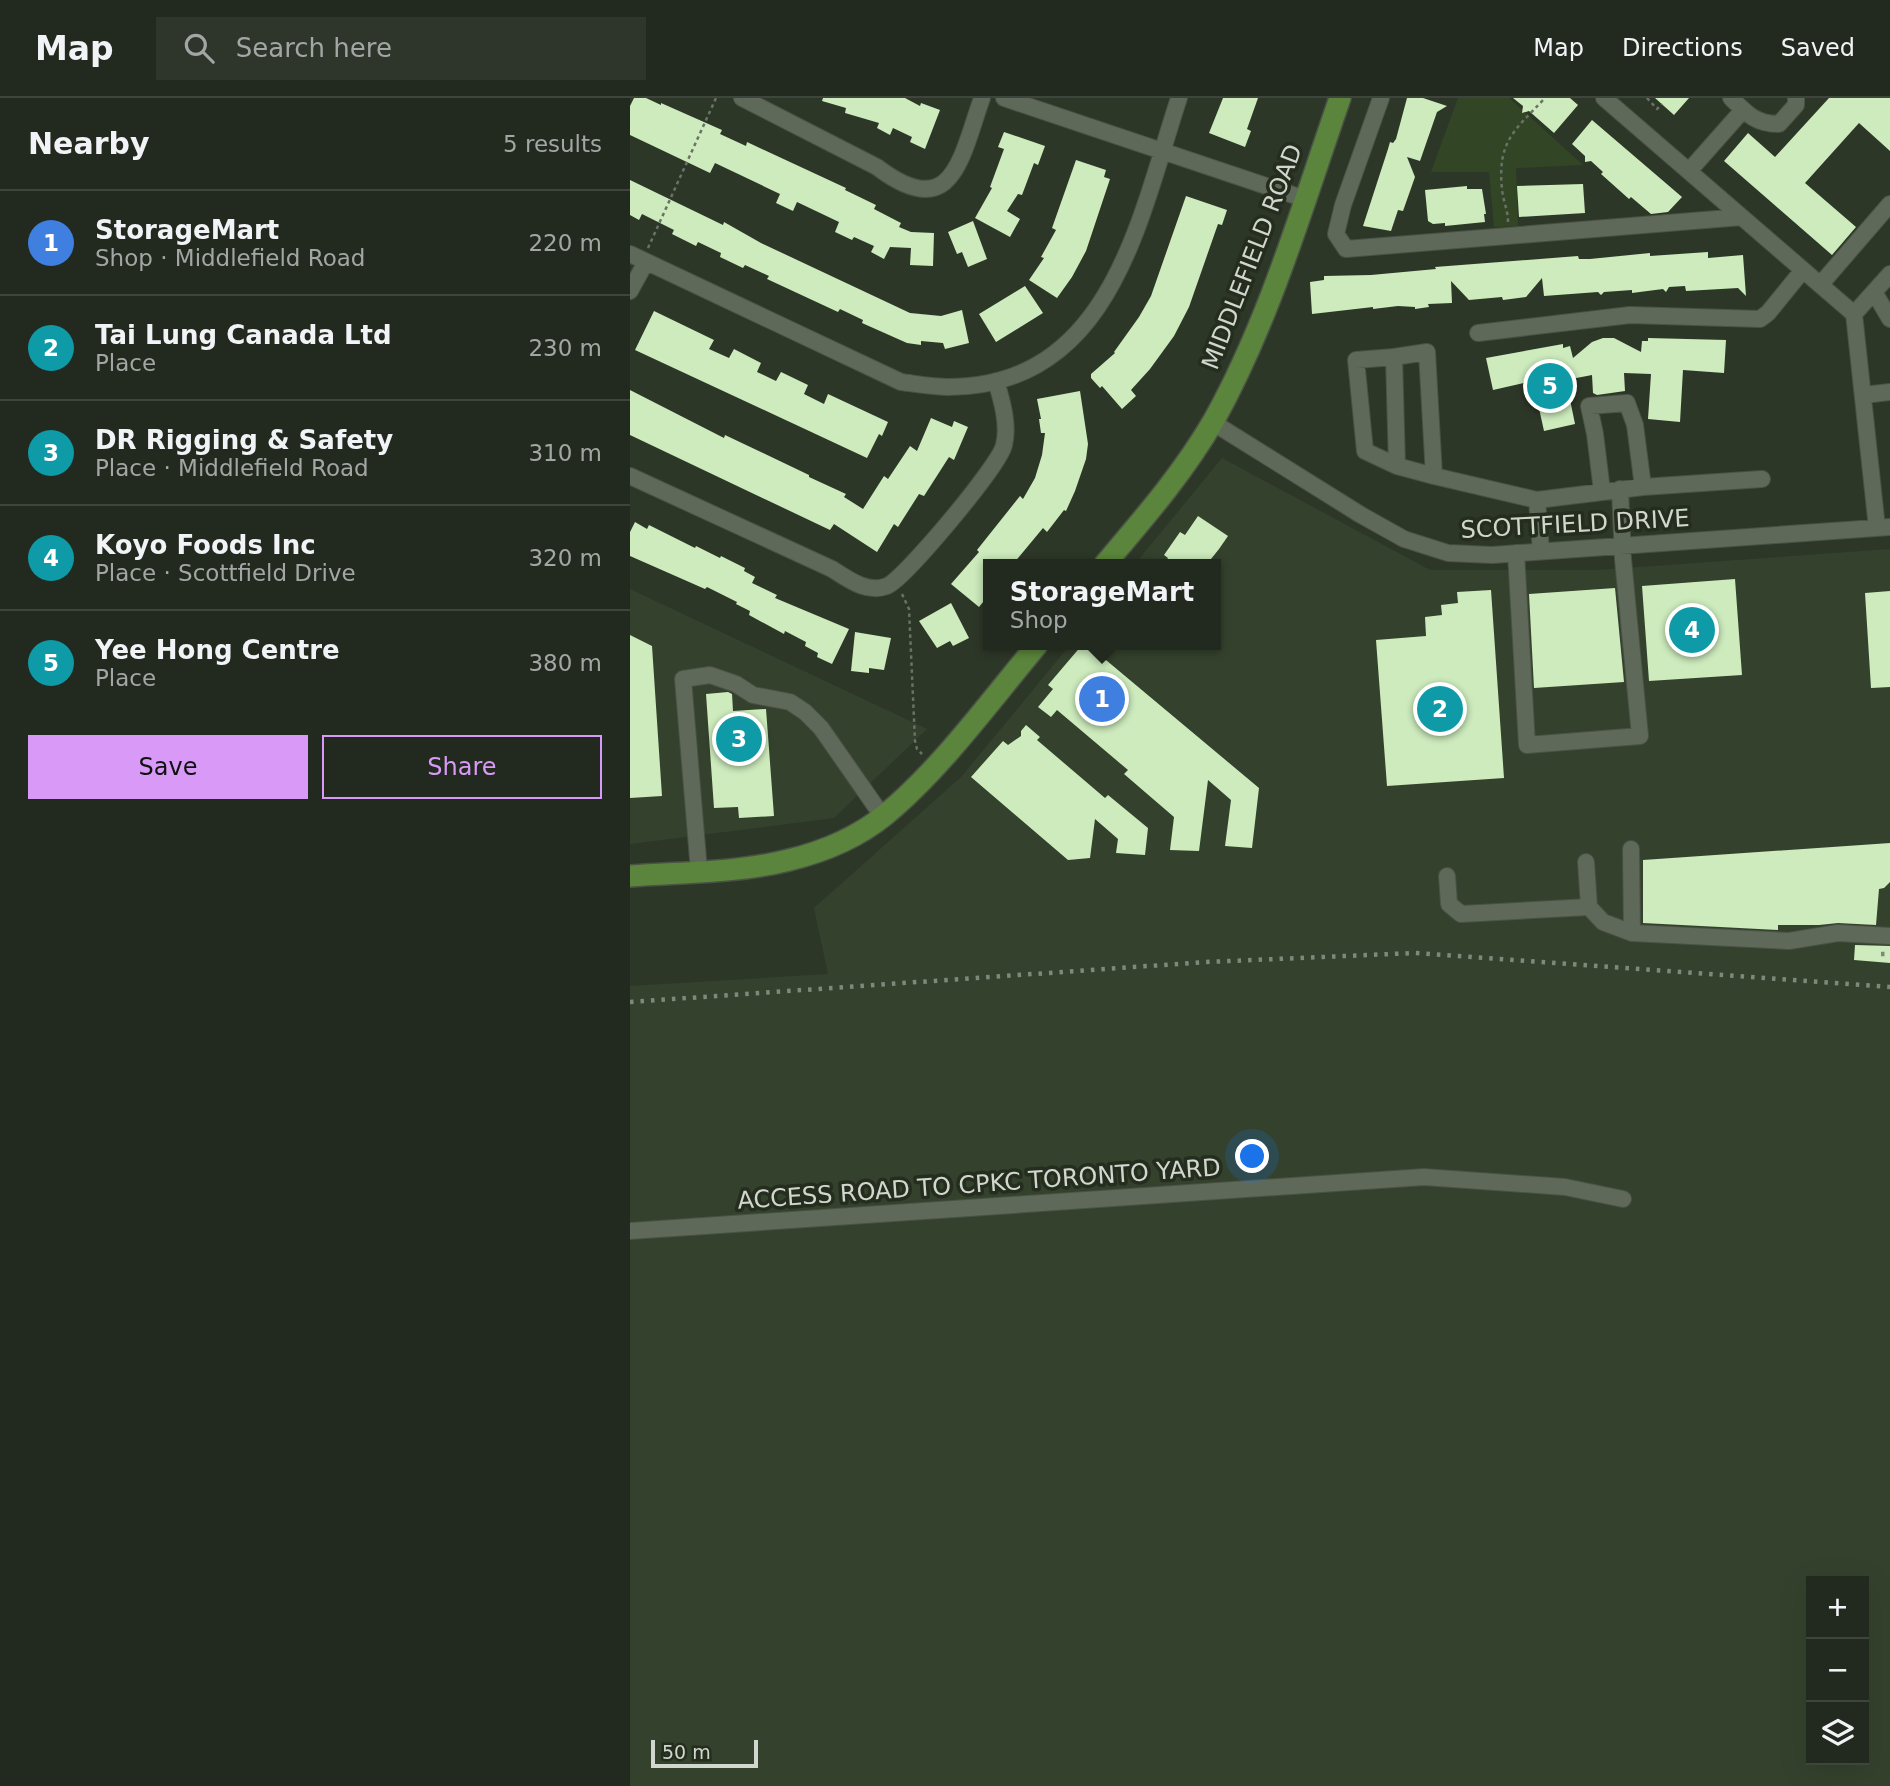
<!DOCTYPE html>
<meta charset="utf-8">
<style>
:root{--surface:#22291e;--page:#2e352b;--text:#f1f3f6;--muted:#a2a6a4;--line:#3f453c;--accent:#d99af7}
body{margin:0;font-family:"DejaVu Sans",sans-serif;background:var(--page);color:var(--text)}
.controls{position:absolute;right:21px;bottom:21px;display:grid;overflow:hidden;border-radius:0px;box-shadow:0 7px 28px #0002}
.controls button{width:63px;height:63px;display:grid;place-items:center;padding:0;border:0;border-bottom:2px solid var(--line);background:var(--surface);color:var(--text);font:35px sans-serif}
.scale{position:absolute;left:21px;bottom:18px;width:107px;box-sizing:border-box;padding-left:7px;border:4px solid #d1d7ce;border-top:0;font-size:19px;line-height:24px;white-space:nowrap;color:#d1d7ce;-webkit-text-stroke:5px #242d1e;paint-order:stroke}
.you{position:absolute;left:623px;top:1059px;width:24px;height:24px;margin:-18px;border:5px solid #fff;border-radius:50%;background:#1a73e8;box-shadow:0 0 0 10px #1a73e833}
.badge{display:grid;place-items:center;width:46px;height:46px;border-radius:50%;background:var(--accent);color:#fff;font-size:23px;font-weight:700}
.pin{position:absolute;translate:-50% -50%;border:4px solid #fff;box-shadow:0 2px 7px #0006}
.popup{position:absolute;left:353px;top:461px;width:238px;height:91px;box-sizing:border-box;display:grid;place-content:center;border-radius:0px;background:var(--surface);filter:drop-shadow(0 2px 5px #0005);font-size:23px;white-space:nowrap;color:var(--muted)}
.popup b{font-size:26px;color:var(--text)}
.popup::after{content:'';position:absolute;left:50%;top:100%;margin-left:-14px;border:14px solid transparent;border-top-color:var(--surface)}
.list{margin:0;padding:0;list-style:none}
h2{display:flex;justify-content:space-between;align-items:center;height:91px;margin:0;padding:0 28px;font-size:30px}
h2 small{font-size:23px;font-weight:400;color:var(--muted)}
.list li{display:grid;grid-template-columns:46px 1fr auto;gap:21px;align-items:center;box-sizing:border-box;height:105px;padding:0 28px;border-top:2px solid var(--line)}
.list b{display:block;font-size:26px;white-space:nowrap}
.list p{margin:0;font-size:23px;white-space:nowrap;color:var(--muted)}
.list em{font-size:23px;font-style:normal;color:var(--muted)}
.actions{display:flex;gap:14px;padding:21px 28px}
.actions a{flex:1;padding:16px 0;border:2px solid var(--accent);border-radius:0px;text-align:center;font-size:24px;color:var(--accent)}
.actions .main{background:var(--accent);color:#111}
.icon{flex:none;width:38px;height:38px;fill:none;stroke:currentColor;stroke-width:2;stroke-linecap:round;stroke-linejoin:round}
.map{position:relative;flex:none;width:1260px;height:1688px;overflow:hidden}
header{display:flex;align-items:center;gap:42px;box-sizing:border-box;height:98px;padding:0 35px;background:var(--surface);border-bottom:2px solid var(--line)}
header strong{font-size:33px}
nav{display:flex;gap:38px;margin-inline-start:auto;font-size:24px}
.search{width:490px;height:63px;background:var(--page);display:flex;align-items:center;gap:18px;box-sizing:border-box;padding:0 24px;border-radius:0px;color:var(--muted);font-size:26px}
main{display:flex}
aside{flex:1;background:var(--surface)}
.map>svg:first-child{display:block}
.built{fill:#34422d;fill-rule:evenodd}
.green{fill:#324626}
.building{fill:#cdebbd}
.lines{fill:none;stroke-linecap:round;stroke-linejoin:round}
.minor-casing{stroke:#4a5245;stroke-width:18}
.major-casing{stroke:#4a5245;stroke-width:24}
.path{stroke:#6a7266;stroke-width:2.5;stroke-dasharray:3.5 3.5;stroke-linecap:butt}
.minor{stroke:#5f6959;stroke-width:16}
.major{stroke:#5b853c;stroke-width:21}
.rail{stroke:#80887c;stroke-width:4.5;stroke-dasharray:3.5 7;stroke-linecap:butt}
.labels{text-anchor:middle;stroke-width:7;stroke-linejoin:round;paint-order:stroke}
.street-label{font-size:24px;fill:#d1d7ce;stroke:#242d1e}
</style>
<header>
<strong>Map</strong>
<div class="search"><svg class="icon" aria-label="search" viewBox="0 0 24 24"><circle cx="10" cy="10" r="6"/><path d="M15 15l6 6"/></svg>Search here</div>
<nav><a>Map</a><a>Directions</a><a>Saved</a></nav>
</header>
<main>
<aside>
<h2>Nearby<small>5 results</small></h2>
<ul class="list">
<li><span class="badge" style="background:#3f7fe0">1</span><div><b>StorageMart</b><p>Shop · Middlefield Road</p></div><em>220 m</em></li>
<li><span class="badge" style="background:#0f9aa8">2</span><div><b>Tai Lung Canada Ltd</b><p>Place</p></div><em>230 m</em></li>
<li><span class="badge" style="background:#0f9aa8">3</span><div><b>DR Rigging &amp; Safety</b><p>Place · Middlefield Road</p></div><em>310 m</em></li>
<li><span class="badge" style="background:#0f9aa8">4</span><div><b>Koyo Foods Inc</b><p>Place · Scottfield Drive</p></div><em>320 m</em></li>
<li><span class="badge" style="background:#0f9aa8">5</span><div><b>Yee Hong Centre</b><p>Place</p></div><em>380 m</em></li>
</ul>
<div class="actions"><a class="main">Save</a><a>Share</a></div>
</aside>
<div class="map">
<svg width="1260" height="1688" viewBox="0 0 1260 1688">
<rect width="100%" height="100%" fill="#2d3728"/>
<path class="built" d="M592,360L800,472H967L1260,451V1688H0V888L198,876L184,810L331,679L440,547H586V466H505ZM1181,1483H1234V1662H1181Z
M0,491L297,631L204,720L0,746Z"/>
<path class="green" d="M828,0H879L953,67L886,70L888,128L864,129L859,74H801Z"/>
<path class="building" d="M4,0H16L31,7V5L92,32L90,36L116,48L117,44L216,90L215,92L246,107L244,111L271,125L269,129L281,134L304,135L303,168L280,167L281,150L260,149L254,161L241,154L244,148L224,139L222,142L205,134L209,124L167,104L163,113L146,105L150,96L85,65L80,75L0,37V8Z
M193,0H275L290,8L291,5L310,12L295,51L280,44L282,39L263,30L260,37L247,30L249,25L215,15L216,10L192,3Z
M593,0H628L617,31L621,33L615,49L579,35Z
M777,0H793L817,8L807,14L790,63L777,59L785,79L773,113L768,112L761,133L733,128L758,51L760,44L763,45L766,41Z
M883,0H940L948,7L924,35L899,13L892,15L893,8Z
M1025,0H1059L1044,17Z
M1199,0H1260V53L1229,25L1175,85L1226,129L1202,157L1094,63L1118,35L1145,59Z
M962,22L1052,99L1038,114L1021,116L1001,99L999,101L971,76L973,74L961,63L955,64V58L942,46Z
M374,34L415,48L408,67L404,65L392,97L388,96L377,113L390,121L380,139L345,120L362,90L360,89L374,51L368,49Z
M446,62L476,72L474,79L480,81L456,153L442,179L427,200L399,182L414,160L411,159L426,132L422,130Z
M0,82L93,127L94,124L131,145L280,215L311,218L332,212L339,245L315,251L313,245L291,243V247L277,245L232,225L233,222L210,211L208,214L137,181L139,178L115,167L113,170L90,159L91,155L68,144L66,148L42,136L44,132L12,116L9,122L0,117Z
M953,86L955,115L889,119L887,88Z
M837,88V91H852L856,116H854L855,124L815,128V125L803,126L798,123L795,92Z
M556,98L597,112L592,127L588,126L559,209L544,238L520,271L501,292L506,298L492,311L472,288L470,290L461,280V276L485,255L484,254L509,219L521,198Z
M343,123L357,161L338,169L332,154L327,156L318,134Z
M1078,154V160L1113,157L1116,198L1108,190L1056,193L1055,188L1039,189L1036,194L1033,191L1002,195V192L974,194L971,197L968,194L914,198L912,180L896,199L873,202L872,199L839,202L821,183L822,205L798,206L799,209L785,211V209L768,208L743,211V209L682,216L680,184L694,182V178L741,177L806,171L805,169L948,158L949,161H960L1020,155V158Z
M395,188L413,215L366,244L349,216Z
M24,213L84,242L79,251L99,260L104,251L131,265L127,274L146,283L151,274L178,287L174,296L194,306L198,296L258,324L252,338L249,336L237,360L5,252Z
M973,240H984L1011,254L1012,243H1018V240L1096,242L1094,275L1053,272L1050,324L1018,321L1021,276L994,275L995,293L967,297L963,295L962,277L936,282L945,326L914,333L903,283L863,292L856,260L933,246V250L940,248L943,260L962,244Z
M0,292L94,340L95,337L179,377V379L216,396L214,399L233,411L254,378L258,381L280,348L287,353L301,320L322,329L324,323L338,329L324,362L319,359L294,398L289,396L268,429L264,426L247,454L204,426L200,432L0,337Z
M450,293L458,346L456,361L445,393L436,413L434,412L417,434L413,430L383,466H358V498L349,509L321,486L349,454L347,452L390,398L393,401L405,380L412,357L415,335H411L409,321H411L407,301Z
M568,418L598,438L589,451L577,466H534L538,460L534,457L550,434L555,437Z
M5,424L17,431L19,427L65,450L66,448L90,460L91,458L115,470L114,473L125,479L122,485L147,497L145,500L219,531L202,566L187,559L188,555L175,548L176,544L155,533L154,536L119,517L120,513L106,506L107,504L77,489L75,491L0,458V434Z
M1105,481L1112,577L1019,583L1012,488Z
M985,490L994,584L904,590L899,496Z
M861,492L874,680L757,688L746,542L796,538L795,519L812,517L811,507L828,505L827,494Z
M1260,493V589L1241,590L1235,495Z
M321,505L339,540L323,548L320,543L307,550L289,523Z
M225,534L261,540L254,572L239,570V575L221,573Z
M0,537L22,548L32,698L0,700Z
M452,547H458L629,690L622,750L595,748L601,702L578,682L569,753L540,752L544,719L494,676L498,672L427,612L421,619L408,609L423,591L418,587Z
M98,594L102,596L103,613L136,611L144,718L109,720L108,709L84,710L76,596Z
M396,627L410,639L407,642L475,700L478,697L518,730L515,757L486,755L488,741L465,721L460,760L438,762L341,679L373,643L378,647L391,638V633Z
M1260,745V784L1254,790L1249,791L1246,827L1208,825L1189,827H1148V832L1013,825V762Z
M1225,847L1260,848V865L1224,862Z"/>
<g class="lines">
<defs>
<path id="minor" d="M112,0L247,69C323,127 331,59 352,0
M374,0L675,101
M751,0L713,107L706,136L716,151L1112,119
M974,0L1224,216L1247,430
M1101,0C1117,16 1126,26 1149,26L1166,7V0
M1059,73L1113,12
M0,156L271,284C287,286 303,289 319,289C481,288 509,121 549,0
M1190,187L1260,106
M0,193L16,164
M1244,194L1260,221
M1224,216L1260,176
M848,235L1000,217L1130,221L1138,215L1173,172
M764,259L726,262L735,353L767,368L764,259L797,254L804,378L907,402
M1234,297L1260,294
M582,324L731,417L774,441L818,455L862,457L1260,429
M767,368L804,378
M0,378L202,471C218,481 237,496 257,488C275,480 370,367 374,347C379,327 372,303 366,283
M972,393L965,336L959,308L997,305L1005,327L1013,389
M911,453L907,402L1013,389L1132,381
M886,455L897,647L1010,638L993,461L990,391
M1001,751L1002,835
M956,764L959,809L973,824L1002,835L1159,843L1208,835L1260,838
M69,773L53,581L80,577L106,586L123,597L160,604L175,614L191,630L253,719
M817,778L819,806L831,816L959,809
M0,1133L794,1079L935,1089L993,1101"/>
<path id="major" d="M475,466C514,420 554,374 584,322C640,221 672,109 710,0
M0,778C52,774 108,775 159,762C192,754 228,739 255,717C310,672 361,602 407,547"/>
</defs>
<use href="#minor" class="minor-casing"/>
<use href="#major" class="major-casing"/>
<path class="path" d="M1017,0L1027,11L1032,6
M878,124C878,112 873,103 872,91C867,43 885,32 915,0
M18,150L86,0
M272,496L279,511L285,643L287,651L292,656"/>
<use href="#minor" class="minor"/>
<use href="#major" class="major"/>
<path class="rail" d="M1251,856H1260
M0,904L576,864L785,855L1260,889"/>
</g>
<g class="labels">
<g class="street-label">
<text transform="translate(622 159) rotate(-69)" y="8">MIDDLEFIELD ROAD</text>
<text transform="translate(945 426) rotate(-3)" y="8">SCOTTFIELD DRIVE</text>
<text transform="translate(349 1086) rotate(-4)" y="8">ACCESS ROAD TO CPKC TORONTO YARD</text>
</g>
</g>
</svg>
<div class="controls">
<button>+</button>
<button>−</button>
<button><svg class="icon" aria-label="layers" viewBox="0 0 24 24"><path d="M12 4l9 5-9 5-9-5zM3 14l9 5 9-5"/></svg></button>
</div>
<div class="scale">50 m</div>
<div class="you"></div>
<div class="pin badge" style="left:472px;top:601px;background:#3f7fe0">1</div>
<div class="popup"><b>StorageMart</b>Shop</div>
<div class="pin badge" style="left:810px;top:611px;background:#0f9aa8">2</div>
<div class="pin badge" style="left:109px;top:641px;background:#0f9aa8">3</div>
<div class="pin badge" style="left:1062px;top:532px;background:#0f9aa8">4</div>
<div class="pin badge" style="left:920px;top:288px;background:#0f9aa8">5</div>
</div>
</main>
